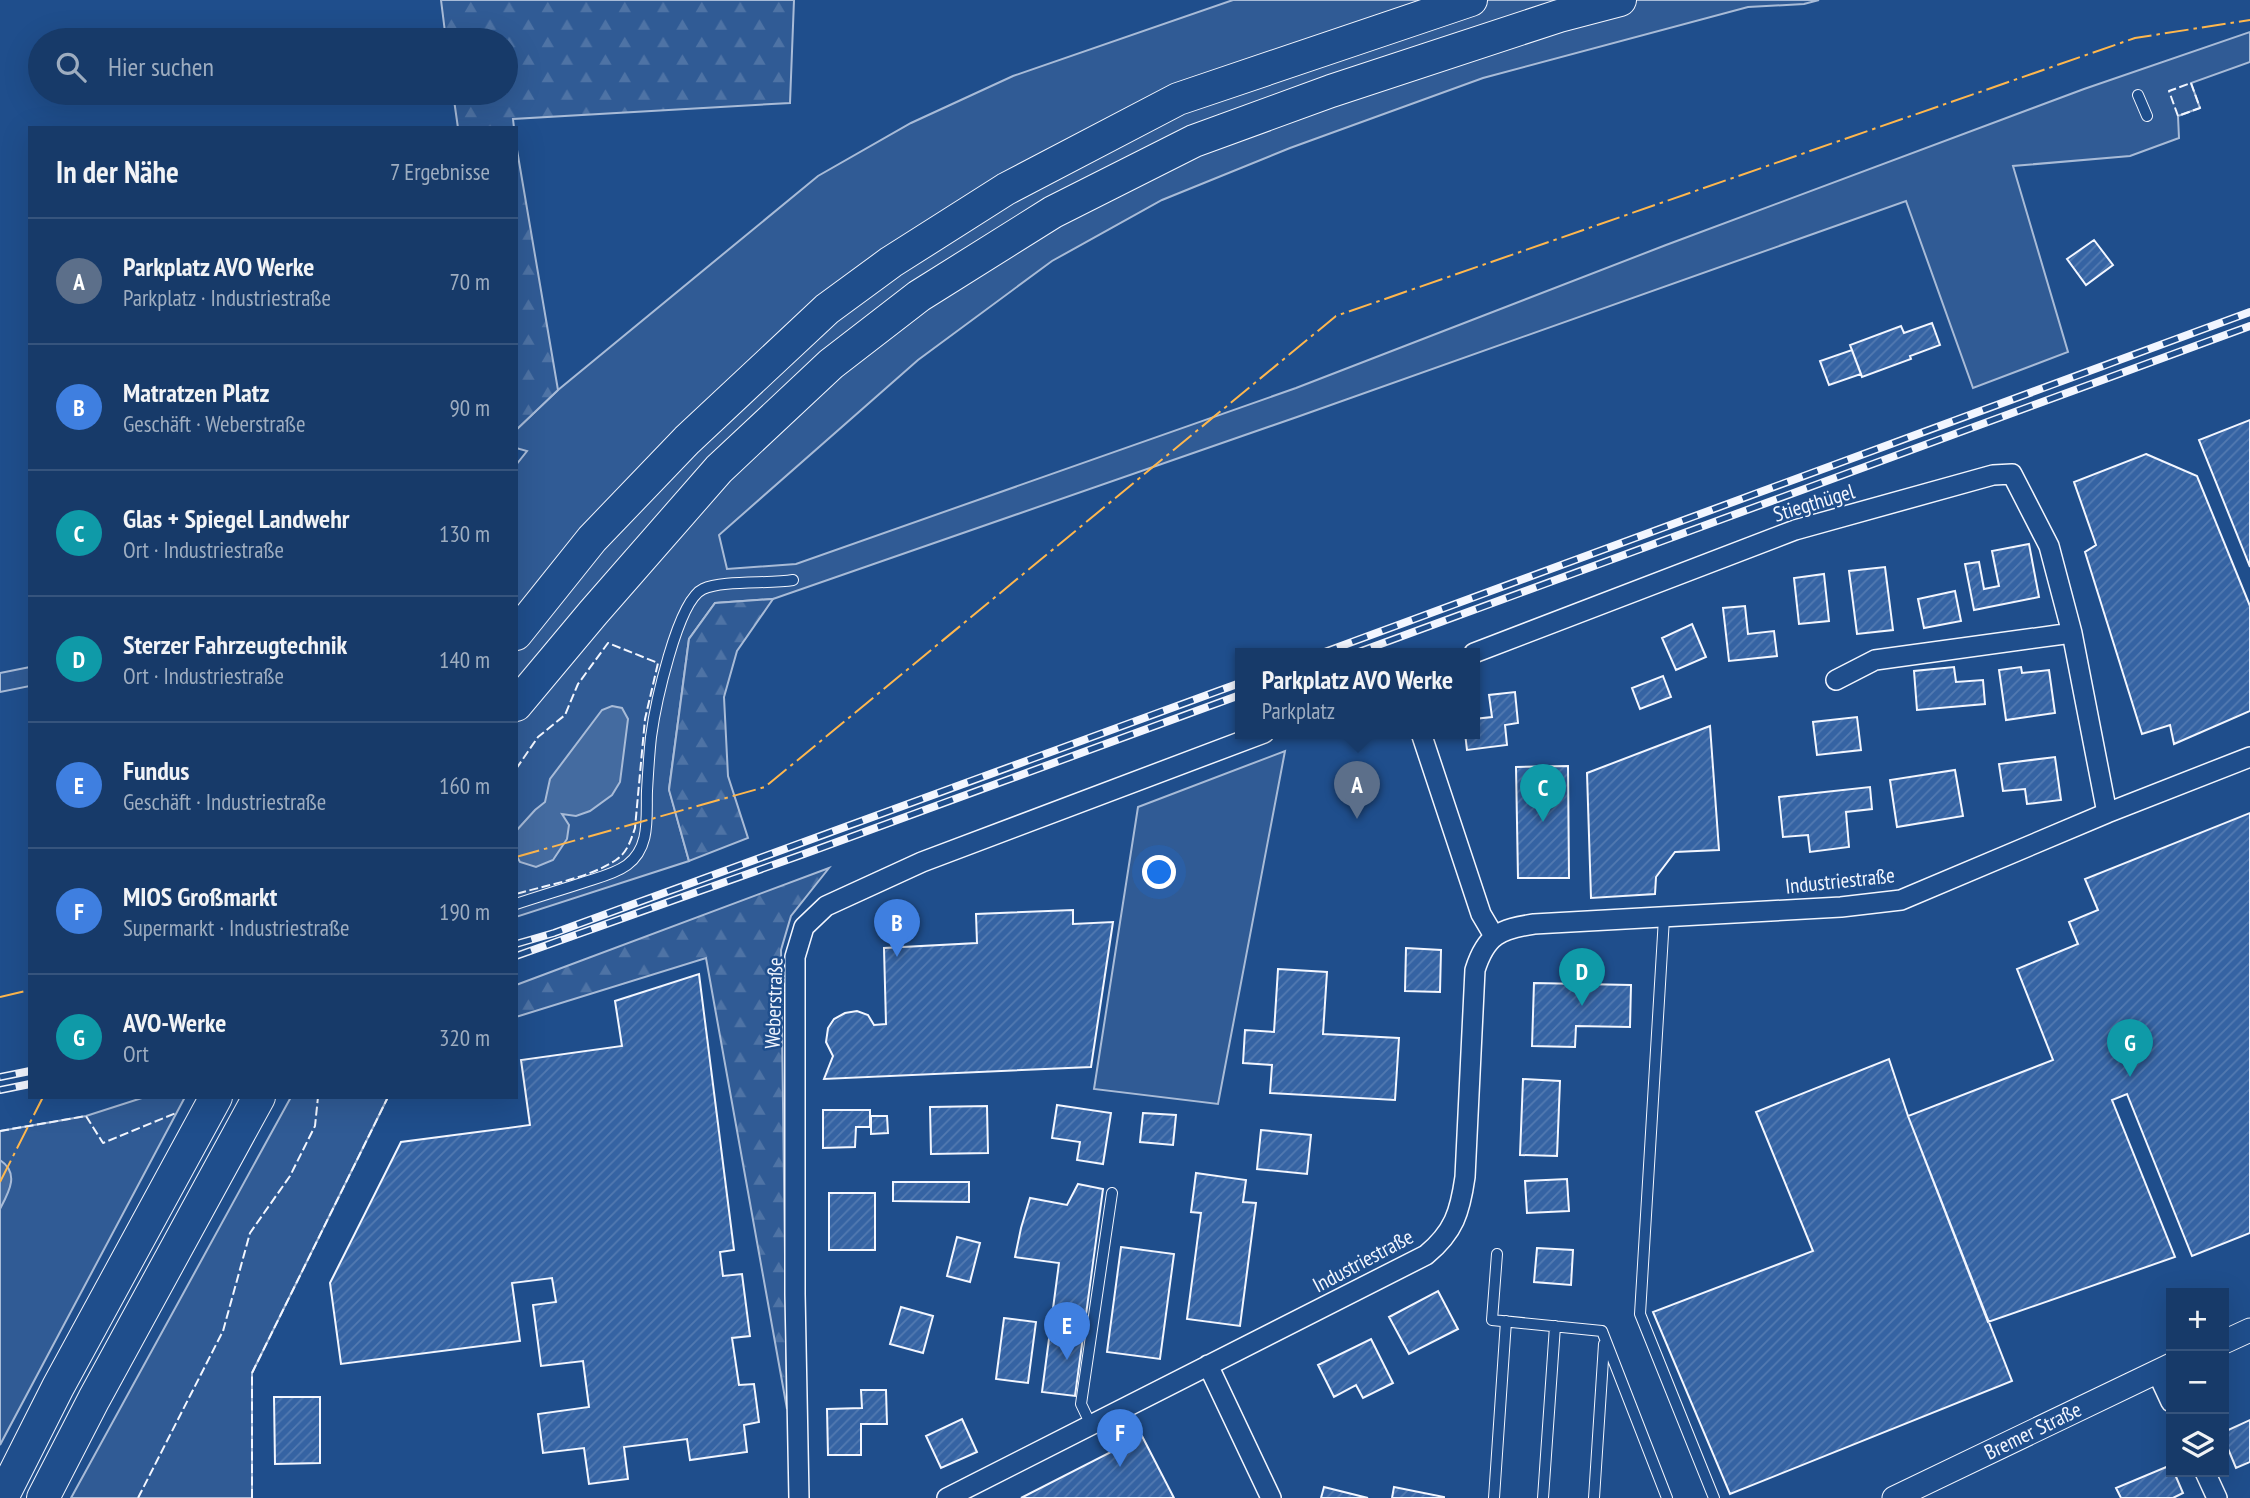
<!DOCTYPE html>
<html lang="de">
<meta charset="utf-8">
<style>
:root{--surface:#173a69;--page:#244571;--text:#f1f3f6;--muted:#9eadc0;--line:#36547d;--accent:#90b9f0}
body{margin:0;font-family:"PT Sans Narrow",sans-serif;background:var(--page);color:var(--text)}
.controls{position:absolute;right:21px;bottom:21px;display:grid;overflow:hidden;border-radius:0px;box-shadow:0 7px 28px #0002}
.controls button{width:63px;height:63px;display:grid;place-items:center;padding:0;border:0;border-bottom:2px solid var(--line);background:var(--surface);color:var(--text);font:35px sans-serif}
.you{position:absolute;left:1160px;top:873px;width:24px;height:24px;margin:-18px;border:5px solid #fff;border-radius:50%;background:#1a73e8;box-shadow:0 0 0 10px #1a73e833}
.badge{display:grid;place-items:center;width:46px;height:46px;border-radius:50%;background:var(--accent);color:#fff;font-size:23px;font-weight:700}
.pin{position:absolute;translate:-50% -58px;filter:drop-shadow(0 2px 4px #0008)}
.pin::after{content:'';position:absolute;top:37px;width:24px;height:21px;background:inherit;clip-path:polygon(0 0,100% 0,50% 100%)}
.popup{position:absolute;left:1235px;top:648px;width:245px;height:91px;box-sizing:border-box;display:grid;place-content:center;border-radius:0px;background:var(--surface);filter:drop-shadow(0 2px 5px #0005);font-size:23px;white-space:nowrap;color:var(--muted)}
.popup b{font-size:26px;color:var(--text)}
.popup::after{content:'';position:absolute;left:50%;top:100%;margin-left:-14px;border:14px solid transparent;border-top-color:var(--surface)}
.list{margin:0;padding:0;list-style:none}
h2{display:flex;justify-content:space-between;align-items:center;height:91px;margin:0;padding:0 28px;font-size:30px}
h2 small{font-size:23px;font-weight:400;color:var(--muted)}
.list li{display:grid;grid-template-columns:46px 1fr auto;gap:21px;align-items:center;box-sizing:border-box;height:126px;padding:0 28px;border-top:2px solid var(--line)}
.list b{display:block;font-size:26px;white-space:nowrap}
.list p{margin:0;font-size:23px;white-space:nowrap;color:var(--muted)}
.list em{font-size:23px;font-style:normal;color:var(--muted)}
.icon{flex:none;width:38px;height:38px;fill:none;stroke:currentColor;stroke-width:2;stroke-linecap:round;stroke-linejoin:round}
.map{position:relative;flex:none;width:2250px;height:1498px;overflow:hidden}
.search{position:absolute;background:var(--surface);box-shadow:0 7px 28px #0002;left:28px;top:28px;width:490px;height:77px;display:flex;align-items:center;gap:18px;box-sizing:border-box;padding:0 24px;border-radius:38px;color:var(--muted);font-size:26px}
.panel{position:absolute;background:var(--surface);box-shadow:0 7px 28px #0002;left:28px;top:126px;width:490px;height:973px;border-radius:0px}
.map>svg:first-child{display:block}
.green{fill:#305b95;stroke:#a8bbd7;stroke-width:2}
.forest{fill:url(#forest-firs);stroke:#a8bbd7;stroke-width:2}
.water{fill:#446ba0;stroke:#a8bbd7;stroke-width:2}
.building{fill:url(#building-hatch);stroke:#f2f6ff;stroke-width:2}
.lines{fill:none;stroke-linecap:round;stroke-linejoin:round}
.service-casing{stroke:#f2f6ff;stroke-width:12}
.minor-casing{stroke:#f2f6ff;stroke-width:22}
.tertiary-casing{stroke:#f2f6ff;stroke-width:25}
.trunk-casing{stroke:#f2f6ff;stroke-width:34}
.service{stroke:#1f4e8c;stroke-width:10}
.minor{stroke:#1f4e8c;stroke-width:19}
.tertiary{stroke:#1f4e8c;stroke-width:23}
.trunk{stroke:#1f4e8c;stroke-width:32}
.rail-casing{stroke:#f2f6ff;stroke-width:8}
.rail{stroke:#1f4e8c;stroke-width:5;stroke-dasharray:16;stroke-linecap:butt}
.fence{stroke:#f2f6ff;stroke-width:2;stroke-dasharray:9 3.5;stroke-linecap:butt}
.power{stroke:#ffb74d;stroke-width:2;stroke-dasharray:24 5 3.5 5;stroke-linecap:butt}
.labels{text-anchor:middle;stroke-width:5;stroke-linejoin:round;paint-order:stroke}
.street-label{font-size:21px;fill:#f2f6ff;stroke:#1f4e8c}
</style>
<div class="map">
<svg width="2250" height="1498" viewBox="0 0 2250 1498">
<defs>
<pattern id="forest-firs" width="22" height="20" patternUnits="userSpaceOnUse" patternTransform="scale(1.75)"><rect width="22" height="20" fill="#305b95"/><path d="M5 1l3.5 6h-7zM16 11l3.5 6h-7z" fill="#4e73a5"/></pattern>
<pattern id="building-hatch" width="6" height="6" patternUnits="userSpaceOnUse" patternTransform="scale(1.75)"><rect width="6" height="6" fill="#3563a3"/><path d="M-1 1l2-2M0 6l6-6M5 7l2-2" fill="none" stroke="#537ab1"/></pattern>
</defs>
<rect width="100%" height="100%" fill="#1f4e8c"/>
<path class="green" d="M1233,0H1819L1804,4L1748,7L1483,78L1290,148L1162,200L1052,261L918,360L719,535L727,569L796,564L1296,388L1666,245L2084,89L2250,32V62L2191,83L2200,108L2178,116L2179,138L2130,156L2013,166L2068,352L1973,388L1906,201L1297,417L773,599L715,603L689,639L669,789L689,861L516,917V465L527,451L516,448V430L558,390L818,176L911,123L1013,76Z
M30,667V686L0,692V673Z
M1285,751L1218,1104L1094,1089L1138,807Z
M145,1097H185L0,1445V1131L86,1116Z
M291,1097H388L252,1373V1498H71Z"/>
<path class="forest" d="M441,0H794L790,103L513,119L514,128H458L453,93H506V40H446Z
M516,144L558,390L516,430Z
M773,599L737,651L724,697L728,776L748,838L689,861L669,790L689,639L715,603Z
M829,868L791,916L781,950L787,1409L706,958L516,1017V985Z"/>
<path class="water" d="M612,706L622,708L628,719L620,782L612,795L590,811L576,816L562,814L569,825L567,839L553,860L536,867L520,862L516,855V831L535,810L545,802L550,779L602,710Z
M0,1160C20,1173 9,1192 0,1209Z"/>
<path class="building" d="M2094,240L2113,265L2086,285L2067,259Z
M1932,323L1940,345L1910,356L1911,359L1862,377L1850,345L1901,326L1904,333Z
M1852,350L1861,374L1829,385L1820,361Z
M2250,420V567L2199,440Z
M2146,454L2197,476L2250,606V711L2174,744L2170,725L2142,734L2085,552L2096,545L2074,482Z
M2029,544L2039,597L1974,610L1965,564L1979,562L1984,589L1999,586L1992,551Z
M1885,567L1893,630L1857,634L1849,571Z
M1824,574L1829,621L1799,624L1794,578Z
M1955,591L1961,621L1924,628L1918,599Z
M1745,606L1748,634L1774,631L1777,656L1729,661L1723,608Z
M1692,624L1706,657L1676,670L1662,638Z
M1954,667L1956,682L1983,680L1985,704L1917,710L1914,671Z
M2021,667L2022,673L2049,670L2055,713L2006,720L1999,670Z
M1663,676L1671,697L1640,709L1632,688Z
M1515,692L1518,723L1505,725L1507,745L1467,750L1465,733H1474V719L1492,717L1489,695Z
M1857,717L1861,750L1817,755L1813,722Z
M1710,726L1719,850L1675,852L1656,877L1655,894L1591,898L1587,773Z
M2055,757L2061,800L2027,804L2025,789L2003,791L1999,764Z
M1568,766L1569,878H1518L1516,767Z
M1955,770L1963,816L1897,827L1890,780Z
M1870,787L1872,809L1846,812L1849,847L1810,852L1808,835L1783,837L1779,797Z
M2250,813V1233L2192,1256L2127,1094L2112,1100L2175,1257L1988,1322L1908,1116L2053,1060L2017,969L2078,944L2069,922L2098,910L2085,879Z
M1073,910V924L1113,922L1091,1067L824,1079L833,1056L826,1042L828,1028L834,1019L845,1013L857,1011L868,1015L874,1025L886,1024L884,948L977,943L976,914Z
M1406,948L1441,950L1440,992L1405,991Z
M1278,969L1327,972L1323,1034L1399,1038L1395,1100L1270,1093L1272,1065L1243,1063L1245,1030L1274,1032Z
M699,974L734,1250L720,1252L723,1276L742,1274L750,1336L732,1338L739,1385L754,1384L759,1422L744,1425L747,1452L690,1460L687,1439L624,1447L628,1479L589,1484L584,1448L543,1453L538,1414L589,1407L583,1361L541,1366L533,1305L556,1302L552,1278L512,1283L520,1341L341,1364L330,1283L401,1142L530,1125L521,1060L622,1046L615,1001Z
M1534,983L1631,985L1630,1027L1576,1026L1575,1047L1532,1046Z
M1889,1059L1908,1116L2012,1381L1730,1494L1653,1312L1813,1251L1756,1112Z
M1523,1079L1560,1081L1557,1156L1520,1155Z
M1057,1105L1111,1113L1103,1164L1077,1160L1080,1142L1052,1138Z
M987,1106L988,1153L931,1154L930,1107Z
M823,1110H870V1127H856L855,1147L823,1148Z
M1143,1113L1176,1115L1173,1145L1140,1142Z
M871,1116H887L888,1133L871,1134Z
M1261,1130L1311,1135L1307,1174L1257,1169Z
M1196,1173L1246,1180L1243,1202L1256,1203L1240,1326L1187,1319L1201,1213L1191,1212Z
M1567,1179L1569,1211L1527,1213L1525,1181Z
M893,1182H969V1202L893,1201Z
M1078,1184L1103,1189L1075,1396L1042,1392L1059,1263L1015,1257L1021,1228L1030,1198L1067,1205Z
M829,1193H875V1250H829Z
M957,1237L980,1243L970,1282L947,1276Z
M1121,1247L1174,1254L1160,1359L1107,1352Z
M1537,1248L1573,1250L1571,1285L1534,1282Z
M1438,1291L1458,1329L1409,1354L1389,1317Z
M901,1307L933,1316L923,1353L890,1344Z
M1004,1318L1036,1322L1028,1383L996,1379Z
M1371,1339L1393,1383L1363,1398L1356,1385L1334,1397L1318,1365Z
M861,1390H886L887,1424H861V1455H828L827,1409L862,1408Z
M274,1397H320V1463L275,1464Z
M962,1419L977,1452L941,1468L926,1436Z
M2250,1420V1462L2236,1468L2224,1439V1432Z
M1142,1436L1174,1498H1021Z
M2171,1465V1472H2174L2183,1493L2173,1498H2121L2116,1488Z
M1324,1487L1368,1498H1321Z
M1394,1487L1444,1497V1498H1392Z"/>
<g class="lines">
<defs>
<path id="service" d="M2138,95L2147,116
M516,904C540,896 564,889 588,881C601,877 616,873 627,865C651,847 646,817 647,791C648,773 649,755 651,737C655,707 677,601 703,589C722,580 769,584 793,580
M1664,918L1640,1314L1714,1498
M1497,1254L1492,1320L1602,1331L1667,1498
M1091,1425L1081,1404L1112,1193
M1494,1498L1506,1321
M1543,1498L1555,1326
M1594,1498L1604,1344"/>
<path id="minor" d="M1474,653L1795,530L1993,475L2012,474L2049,546L2072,633L2107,813
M1836,680L1875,660L2072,633
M1421,733L1481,914L1494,936
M1208,1365L1271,1498
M2157,1372L2171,1402
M2205,1472L2217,1498
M799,1498L795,1294V957L804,927L826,906L922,862L1264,733
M947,1498L1426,1255C1454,1232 1460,1212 1465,1177L1475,970C1486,935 1500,929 1534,924L1841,907L1901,900L2107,813L2250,757"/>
<path id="tertiary" d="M2224,1342L2250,1330
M1894,1498L2171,1365"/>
<path id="trunk" d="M516,634L592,539L687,440L827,309L891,262L1006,189L1178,99L1471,0
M516,705L593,613L719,469L831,364L919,296L1053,212L1194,141L1331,91L1559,16L1620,0
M2,1498L58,1387L216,1097
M43,1498L94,1399L259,1097"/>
</defs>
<use href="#service" class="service-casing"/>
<use href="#minor" class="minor-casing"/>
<use href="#tertiary" class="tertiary-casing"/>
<use href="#trunk" class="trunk-casing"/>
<use href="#service" class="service"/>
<use href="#minor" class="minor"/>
<use href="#tertiary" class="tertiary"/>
<use href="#trunk" class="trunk"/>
<defs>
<path id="rail" d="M1322,653L2250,312
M1356,653L2250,326
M516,944L554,933L1240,683
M516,956L804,854L1240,695
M0,1077L30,1071
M0,1090L30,1084"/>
</defs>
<use href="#rail" class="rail-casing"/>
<use href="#rail" class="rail"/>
<path class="fence" d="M2191,83L2200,108L2178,116L2169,91Z
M516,769L538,737L565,715L578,684L608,643L658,663L645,719L635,828C631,840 627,853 616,860C589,878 547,885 516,894
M0,1131L86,1116L103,1143L176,1113
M138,1498L223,1331L250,1233L290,1176L315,1126L318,1097
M252,1498V1373L388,1097"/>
<path class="power" d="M516,857L765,787L1336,316L2135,38L2250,20
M0,997L30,990
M0,1182L43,1097"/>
</g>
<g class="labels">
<g class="street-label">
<text transform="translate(1814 503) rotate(-17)" y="7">Stiegthügel</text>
<text transform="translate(1840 881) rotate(-6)" y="7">Industriestraße</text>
<text transform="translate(774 1003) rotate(-88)" y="7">Weberstraße</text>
<text transform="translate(1363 1261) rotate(-28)" y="7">Industriestraße</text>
<text transform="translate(2033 1431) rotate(-26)" y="7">Bremer Straße</text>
</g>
</g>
</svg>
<div class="controls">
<button>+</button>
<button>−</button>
<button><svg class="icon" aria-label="layers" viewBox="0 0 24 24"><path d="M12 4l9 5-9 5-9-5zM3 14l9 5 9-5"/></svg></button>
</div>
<div class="you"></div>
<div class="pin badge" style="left:1357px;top:819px;background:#5c6f8a">A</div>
<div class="popup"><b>Parkplatz AVO Werke</b>Parkplatz</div>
<div class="pin badge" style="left:897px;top:957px;background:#3f7fe0">B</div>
<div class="pin badge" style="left:1543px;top:822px;background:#0f9aa8">C</div>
<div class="pin badge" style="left:1582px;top:1006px;background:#0f9aa8">D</div>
<div class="pin badge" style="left:1067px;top:1360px;background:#3f7fe0">E</div>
<div class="pin badge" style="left:1120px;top:1467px;background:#3f7fe0">F</div>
<div class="pin badge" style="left:2130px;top:1077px;background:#0f9aa8">G</div>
<div class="search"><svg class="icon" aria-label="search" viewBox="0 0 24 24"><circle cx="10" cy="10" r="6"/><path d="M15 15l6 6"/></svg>Hier suchen</div>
<section class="panel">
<h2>In der Nähe<small>7 Ergebnisse</small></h2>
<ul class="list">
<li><span class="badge" style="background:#5c6f8a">A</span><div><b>Parkplatz AVO Werke</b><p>Parkplatz · Industriestraße</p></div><em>70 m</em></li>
<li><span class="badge" style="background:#3f7fe0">B</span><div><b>Matratzen Platz</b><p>Geschäft · Weberstraße</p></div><em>90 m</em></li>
<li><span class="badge" style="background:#0f9aa8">C</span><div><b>Glas + Spiegel Landwehr</b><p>Ort · Industriestraße</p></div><em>130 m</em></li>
<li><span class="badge" style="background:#0f9aa8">D</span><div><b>Sterzer Fahrzeugtechnik</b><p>Ort · Industriestraße</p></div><em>140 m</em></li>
<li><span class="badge" style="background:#3f7fe0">E</span><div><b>Fundus</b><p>Geschäft · Industriestraße</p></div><em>160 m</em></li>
<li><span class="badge" style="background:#3f7fe0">F</span><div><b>MIOS Großmarkt</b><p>Supermarkt · Industriestraße</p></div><em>190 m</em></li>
<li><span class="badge" style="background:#0f9aa8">G</span><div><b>AVO-Werke</b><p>Ort</p></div><em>320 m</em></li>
</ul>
</section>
</div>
